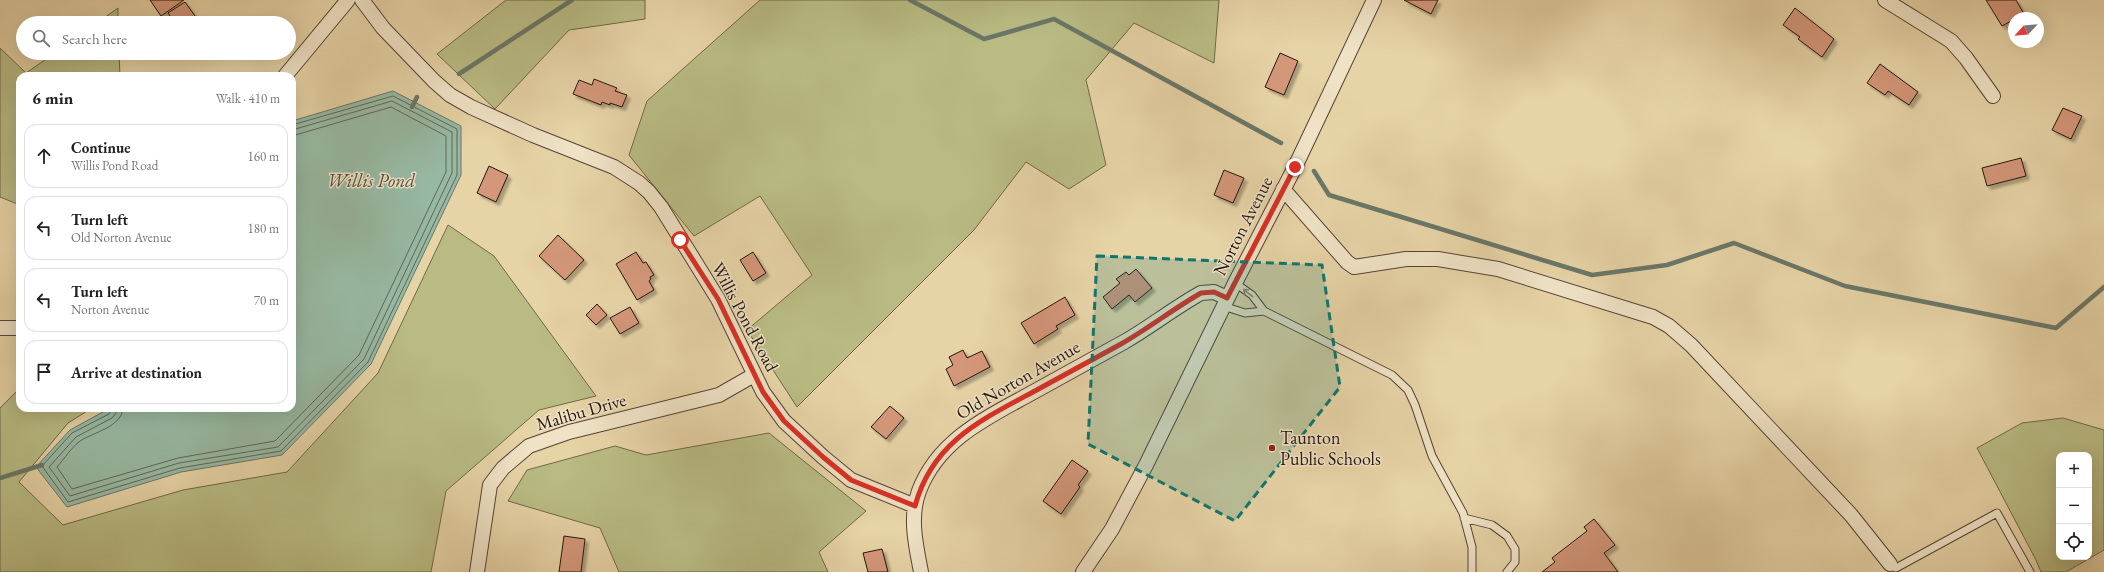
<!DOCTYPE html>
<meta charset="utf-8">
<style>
:root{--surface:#fff;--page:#f6f6f6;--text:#222;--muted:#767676;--line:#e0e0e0}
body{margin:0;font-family:"EB Garamond",serif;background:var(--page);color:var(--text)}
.controls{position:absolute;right:12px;bottom:12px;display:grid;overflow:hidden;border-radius:8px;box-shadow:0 4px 16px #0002}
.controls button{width:36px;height:36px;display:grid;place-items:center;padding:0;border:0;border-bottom:1px solid var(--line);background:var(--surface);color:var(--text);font:20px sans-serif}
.compass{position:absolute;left:2008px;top:12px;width:36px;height:36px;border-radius:50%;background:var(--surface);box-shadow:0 4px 16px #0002;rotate:244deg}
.stop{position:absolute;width:12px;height:12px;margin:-9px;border:3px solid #d93025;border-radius:50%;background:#fff}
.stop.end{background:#d93025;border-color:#fff;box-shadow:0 1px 4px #0008}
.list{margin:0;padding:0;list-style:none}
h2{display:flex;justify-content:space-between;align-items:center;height:52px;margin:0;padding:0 16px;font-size:17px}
h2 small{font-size:13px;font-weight:400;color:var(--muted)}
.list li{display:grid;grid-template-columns:26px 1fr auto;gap:12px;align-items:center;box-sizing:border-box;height:64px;margin:0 8px 8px;padding:0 8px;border:1px solid var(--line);border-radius:12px}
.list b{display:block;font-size:15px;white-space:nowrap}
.list p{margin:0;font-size:13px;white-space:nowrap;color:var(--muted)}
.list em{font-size:13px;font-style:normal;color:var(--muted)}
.icon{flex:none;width:22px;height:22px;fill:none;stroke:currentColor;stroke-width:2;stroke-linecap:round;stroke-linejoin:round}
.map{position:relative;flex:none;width:2104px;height:572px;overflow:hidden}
.search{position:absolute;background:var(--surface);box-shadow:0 4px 16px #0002;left:16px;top:16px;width:280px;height:44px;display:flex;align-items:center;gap:10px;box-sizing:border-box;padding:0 14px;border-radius:22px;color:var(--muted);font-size:15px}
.panel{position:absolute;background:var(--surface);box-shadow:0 4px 16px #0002;left:16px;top:72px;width:280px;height:340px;border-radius:12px}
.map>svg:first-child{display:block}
.green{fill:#b9bb83;stroke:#706848;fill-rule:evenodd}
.water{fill:#97b9a3;stroke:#6a7767}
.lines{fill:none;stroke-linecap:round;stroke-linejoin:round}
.shore{stroke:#5e6758;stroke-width:1}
.stream{stroke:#6a7767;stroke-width:4.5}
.building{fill:#d4977a;stroke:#26150e;filter:url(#shadow)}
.lane-casing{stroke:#564434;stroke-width:9}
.street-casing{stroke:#564434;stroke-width:16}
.lane{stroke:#efe2c5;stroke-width:7}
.street{stroke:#efe2c5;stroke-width:14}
.oneway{stroke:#958673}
.route{stroke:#d93025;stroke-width:5}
.marked{fill:#0f766e;fill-opacity:0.2;stroke:#0f766e;stroke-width:3;stroke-dasharray:8 5;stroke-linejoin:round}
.poi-dot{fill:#8f2418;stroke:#efe2c5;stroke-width:1.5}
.labels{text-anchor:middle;stroke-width:3;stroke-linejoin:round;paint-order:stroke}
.street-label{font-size:18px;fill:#26150e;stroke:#efe2c5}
.poi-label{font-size:18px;fill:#26150e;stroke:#efe2c5;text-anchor:start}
.water-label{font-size:19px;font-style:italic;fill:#4e4e42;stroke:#efe2c5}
</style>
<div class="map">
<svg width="2104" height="572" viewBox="0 0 2104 572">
<defs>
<filter id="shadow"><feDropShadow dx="3.5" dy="3.5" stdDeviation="1" flood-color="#0004"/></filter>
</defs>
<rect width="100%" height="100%" fill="#e6d3a6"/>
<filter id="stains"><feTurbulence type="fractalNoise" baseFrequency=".005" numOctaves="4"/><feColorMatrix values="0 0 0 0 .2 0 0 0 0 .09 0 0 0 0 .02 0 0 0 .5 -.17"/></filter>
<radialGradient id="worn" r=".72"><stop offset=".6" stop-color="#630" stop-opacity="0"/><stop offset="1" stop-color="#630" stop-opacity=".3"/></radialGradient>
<path class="green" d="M506,0H645V19L569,30L495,109L437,54Z
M760,0H1219L1214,63L1134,23L1086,80L1106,165L1069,189L1026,162L974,230L797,407L747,330L812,275L760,196L694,236L629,155L647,101Z
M118,8V23H97Z
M0,48L26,73L55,53H119L120,76H20V205L0,197Z
M448,225L494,256L596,396L539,410L446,491L431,572H0V408L20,388V408H92L68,423L19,482L63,525L183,490L287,472L378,373Z
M2063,418L2104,430V550L2066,572H2041L2036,560L1977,448L2022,423ZM2059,455H2089V557H2059Z
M769,433L866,511L819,552L828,572H619L600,528L508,501L527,470L615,446L646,455Z"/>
<path class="water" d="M393,91L461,126V175L371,364L282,455L181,472L67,507L36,467L70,430L110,408H292V121Z"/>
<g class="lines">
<path class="shore" d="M112,408L109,414L72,433L42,466L68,502L180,468L281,451L368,362L457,175V129L393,96L292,125
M117,408L116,413L112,418L76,437L49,467L70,496L179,463L278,447L364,359L452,173V132L392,101L292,130
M123,408C122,427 94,432 80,441C72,447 64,459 57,467L72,489L178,458L275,441L359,355L446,172V136L391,107L292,136"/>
<path class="stream" d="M910,0L984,39L1054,19L1281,143
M459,74L572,0
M412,107L417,97
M1314,171L1329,195L1592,275L1667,265L1734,243L1845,286L2056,328L2104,287
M0,478L42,465"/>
</g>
<path class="building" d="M150,0H184L161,16Z
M1404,0H1438L1431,14Z
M1986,0H2016L2024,14L2002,26Z
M185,2L200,23H175L168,13Z
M1795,8L1834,39L1822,57L1798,39L1800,37L1783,25Z
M1280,53L1298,61L1284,95L1265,87Z
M1880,64L1918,92L1909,105L1888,91L1885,95L1867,83Z
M594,79L617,88L615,91L627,95L622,107L610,103V105L602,102L601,105L573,94L579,80L592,85Z
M2063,108L2082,116L2071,139L2052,130Z
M2021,158L2026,176L1987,186L1982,168Z
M489,166L508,175L496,202L477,193Z
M1224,170L1244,178L1233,203L1214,195Z
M558,235L584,260L565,280L539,256Z
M636,252L643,263L646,262L654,275L650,277L651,279L649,281L654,290L637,300L616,264Z
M753,252L766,273L753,281L740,260Z
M1136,269L1152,288L1135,302L1129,295L1112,309L1103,297L1120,283L1116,279L1126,272L1129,275Z
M1065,297L1075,315L1056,326L1058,329L1034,344L1021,323Z
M597,304L607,315L596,325L586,315Z
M630,307L639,323L620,334L610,318Z
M963,350L967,358L982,351L990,367L954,386L946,369L953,365L949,357Z
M890,406L904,418L886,439L871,427Z
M1072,460L1088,471L1078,485L1080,487L1061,514L1043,501Z
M1594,519L1615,545L1604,553L1618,572H1542L1555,562L1552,558L1587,531L1584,527Z
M564,536L585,539L581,572H559Z
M882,549L888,572H868L863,553Z"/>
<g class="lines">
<defs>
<path id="lane" d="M1223,306L1245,313L1264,311L1252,295L1235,283
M1264,311L1392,375L1408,390L1415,405L1432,456L1463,513L1472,547V572
M1464,518L1492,525L1507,536L1515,549V562L1507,572
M1890,564L1896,568L1997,513L2030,572"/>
<path id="street" d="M362,0L383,28L434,81L450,95L471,107L533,135L614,167L639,183L649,192L661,207L718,299L763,392L784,421L823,457L851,480L915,506
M1885,0L1951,41L1966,58L1993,96
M285,76L348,0
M1283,189L1347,262L1354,267L1406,259H1438L1498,269L1653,317L1669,326L1691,345L1851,515L1890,564
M0,328H20
M477,572L490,485L503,468L529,446L569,432L719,395L754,375
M921,572C916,546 909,517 919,491C938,441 984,419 1028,395C1060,377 1092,360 1124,342C1150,327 1174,308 1201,293L1214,292L1227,298
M1083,572L1112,529L1146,465L1235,283L1295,167L1374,0"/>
</defs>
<use href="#lane" class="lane-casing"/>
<use href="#street" class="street-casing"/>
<use href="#lane" class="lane"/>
<use href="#street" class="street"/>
</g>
<defs><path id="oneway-shaft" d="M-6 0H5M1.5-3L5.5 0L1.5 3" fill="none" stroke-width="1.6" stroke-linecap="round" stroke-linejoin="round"/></defs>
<use class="oneway" href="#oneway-shaft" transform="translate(1248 293) rotate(-142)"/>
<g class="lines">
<path class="route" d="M680,240L718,299L763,392L784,421L823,457L851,480L915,506C932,443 979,421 1033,392C1062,376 1092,360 1121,344C1149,328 1173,309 1201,293L1214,292L1227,298L1295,167"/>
</g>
<path class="marked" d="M1097,256L1322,265L1340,387L1235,521L1088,444Z"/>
<circle class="poi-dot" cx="1272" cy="448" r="4"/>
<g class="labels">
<g class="street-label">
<text transform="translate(1243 226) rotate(-63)" y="6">Norton Avenue</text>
<text transform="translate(745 317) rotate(62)" y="6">Willis Pond Road</text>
<text transform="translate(1018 380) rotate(-30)" y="6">Old Norton Avenue</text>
<text transform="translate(581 412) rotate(-16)" y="6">Malibu Drive</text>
</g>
<g class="poi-label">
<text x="1280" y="444">Taunton<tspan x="1280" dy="21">Public Schools</tspan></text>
</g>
<g class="water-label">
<text x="371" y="187">Willis Pond</text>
</g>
</g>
<rect width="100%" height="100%" filter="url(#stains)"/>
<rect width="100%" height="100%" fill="url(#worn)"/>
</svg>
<div class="controls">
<button>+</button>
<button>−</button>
<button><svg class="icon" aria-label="locate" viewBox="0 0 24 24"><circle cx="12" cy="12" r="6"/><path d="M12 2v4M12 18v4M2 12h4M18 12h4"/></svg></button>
</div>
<svg class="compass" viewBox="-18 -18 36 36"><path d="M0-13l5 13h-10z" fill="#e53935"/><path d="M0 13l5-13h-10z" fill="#767676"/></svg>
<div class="stop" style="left:680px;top:240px"></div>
<div class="stop end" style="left:1295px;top:167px"></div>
<div class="search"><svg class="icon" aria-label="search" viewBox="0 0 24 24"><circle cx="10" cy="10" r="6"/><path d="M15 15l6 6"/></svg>Search here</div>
<section class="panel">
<h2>6 min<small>Walk · 410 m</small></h2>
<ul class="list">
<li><svg class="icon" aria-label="ahead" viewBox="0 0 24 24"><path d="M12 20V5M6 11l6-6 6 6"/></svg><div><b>Continue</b><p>Willis Pond Road</p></div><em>160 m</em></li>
<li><svg class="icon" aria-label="left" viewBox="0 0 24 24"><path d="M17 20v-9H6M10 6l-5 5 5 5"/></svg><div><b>Turn left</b><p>Old Norton Avenue</p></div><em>180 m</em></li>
<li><svg class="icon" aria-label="left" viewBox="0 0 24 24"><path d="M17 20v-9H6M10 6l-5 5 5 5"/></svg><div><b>Turn left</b><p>Norton Avenue</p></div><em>70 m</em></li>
<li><svg class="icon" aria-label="arrive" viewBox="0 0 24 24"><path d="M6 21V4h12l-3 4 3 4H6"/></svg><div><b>Arrive at destination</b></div></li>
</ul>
</section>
</div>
